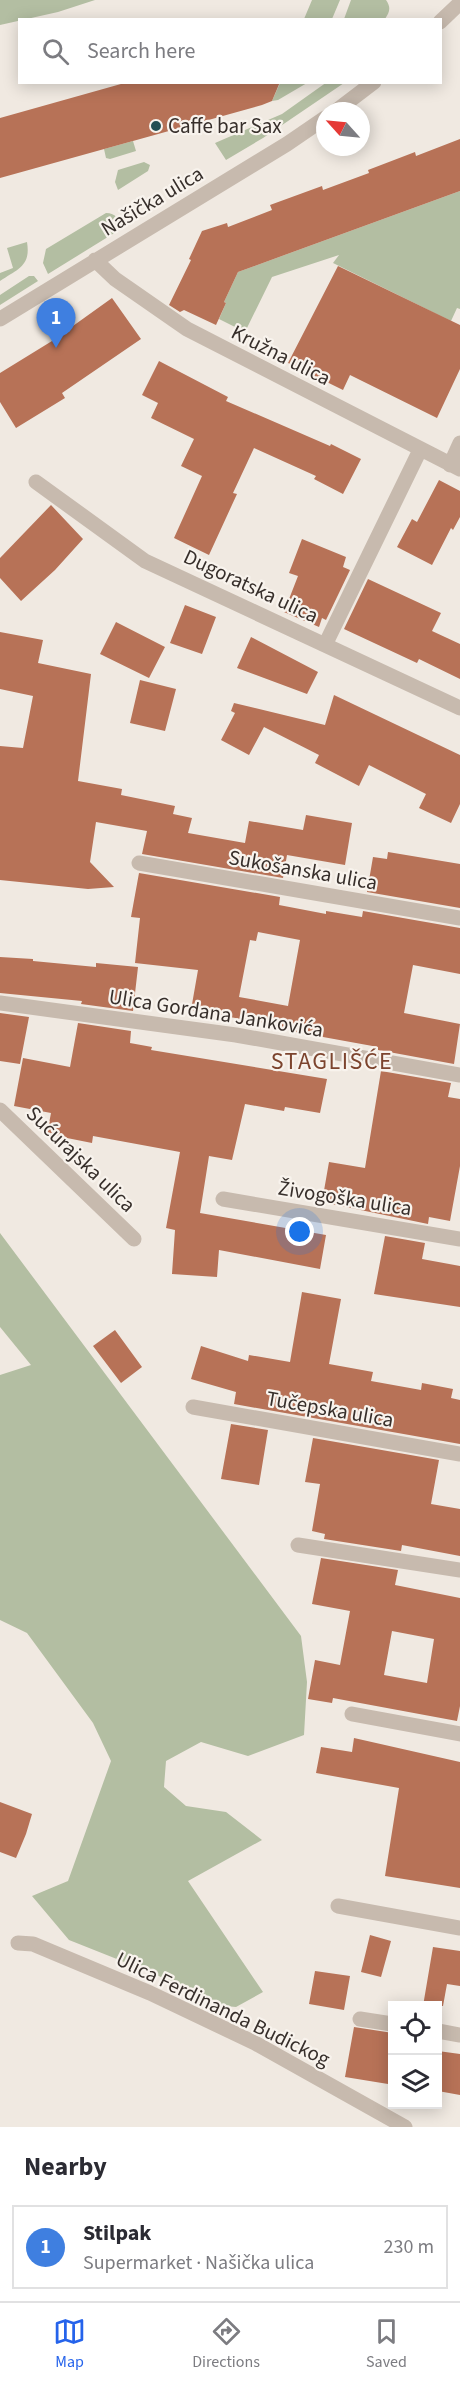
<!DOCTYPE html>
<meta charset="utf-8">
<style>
:root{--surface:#fff;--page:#f2f2f3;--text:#2b2b33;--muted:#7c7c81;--line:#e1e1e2;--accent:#2563eb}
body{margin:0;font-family:"Source Sans 3",sans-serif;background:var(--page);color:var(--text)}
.controls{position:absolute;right:18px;bottom:18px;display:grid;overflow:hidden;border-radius:0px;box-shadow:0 3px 15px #0003}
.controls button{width:54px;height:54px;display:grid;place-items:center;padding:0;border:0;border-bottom:2px solid var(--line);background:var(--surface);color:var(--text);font:30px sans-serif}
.compass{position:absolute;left:316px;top:102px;width:54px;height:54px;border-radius:50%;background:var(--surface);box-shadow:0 3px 15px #0003;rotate:297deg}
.you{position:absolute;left:300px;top:1232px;width:21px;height:21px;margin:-15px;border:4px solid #fff;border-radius:50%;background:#1a73e8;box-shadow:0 0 0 9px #1a73e833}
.badge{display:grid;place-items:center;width:39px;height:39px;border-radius:50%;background:var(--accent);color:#fff;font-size:20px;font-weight:700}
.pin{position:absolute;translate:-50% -50px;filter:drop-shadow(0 2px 3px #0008)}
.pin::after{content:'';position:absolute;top:32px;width:21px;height:18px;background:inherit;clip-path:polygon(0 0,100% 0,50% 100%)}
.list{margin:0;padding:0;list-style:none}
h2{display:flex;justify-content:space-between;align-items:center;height:78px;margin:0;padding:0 24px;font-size:26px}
h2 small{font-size:20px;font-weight:400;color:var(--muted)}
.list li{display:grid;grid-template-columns:39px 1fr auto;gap:18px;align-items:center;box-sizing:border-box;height:84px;margin:0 12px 12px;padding:0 12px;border:2px solid var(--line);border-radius:0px}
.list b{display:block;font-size:22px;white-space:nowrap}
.list p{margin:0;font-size:20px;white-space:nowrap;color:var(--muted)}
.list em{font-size:20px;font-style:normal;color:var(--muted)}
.icon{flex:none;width:33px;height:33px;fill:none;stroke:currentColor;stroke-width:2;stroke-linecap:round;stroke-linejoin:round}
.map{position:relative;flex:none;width:460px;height:2127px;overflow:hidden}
.search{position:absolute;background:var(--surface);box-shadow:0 3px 15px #0003;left:18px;right:18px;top:18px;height:66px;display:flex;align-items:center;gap:15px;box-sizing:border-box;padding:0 21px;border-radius:0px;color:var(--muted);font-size:22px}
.sheet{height:174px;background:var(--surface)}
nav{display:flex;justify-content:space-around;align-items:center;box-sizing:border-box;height:84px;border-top:2px solid var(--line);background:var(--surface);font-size:16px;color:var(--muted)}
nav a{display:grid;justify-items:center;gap:3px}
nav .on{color:var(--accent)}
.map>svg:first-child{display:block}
.green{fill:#b3bea2}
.building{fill:#b77257;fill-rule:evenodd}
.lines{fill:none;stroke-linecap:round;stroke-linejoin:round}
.street{stroke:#c7baae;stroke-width:15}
.poi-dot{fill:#254f53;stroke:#f8f3ed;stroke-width:2}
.labels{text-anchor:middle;stroke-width:4.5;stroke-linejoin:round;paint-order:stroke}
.poi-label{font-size:21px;fill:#372f2b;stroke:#f8f3ed;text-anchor:start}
.street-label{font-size:21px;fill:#372f2b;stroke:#f8f3ed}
.quarter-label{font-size:24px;letter-spacing:1.5px;fill:#7c442e;stroke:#f8f3ed}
</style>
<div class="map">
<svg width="460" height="2127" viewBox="0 0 460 2127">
<rect width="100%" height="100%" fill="#f0e9e1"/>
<path class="green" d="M0,0H95L58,12L0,25Z
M312,0H340L332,19H304Z
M351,0H386C391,7 390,12 385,19H344Z
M327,82L344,83L263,138L226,160L215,143L282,114Z
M280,83H307L278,100L272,101Z
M133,141L136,151L110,159L106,158L104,149Z
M144,162L150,165L148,171L118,190L115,182L118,170Z
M460,191V309L457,308L451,321L333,263L339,255L272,277L245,332L219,319L226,303L224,302L238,272Z
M106,213C116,213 119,220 124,227L48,274L43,263L46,249Z
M27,242C31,266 18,269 0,281V273L13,268L7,248Z
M29,276H34L38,281L0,305V295Z
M0,1233L301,1636L307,1682L304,1735L248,1756L201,1742L166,1761L164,1787L186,1806L226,1812L262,1840L188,1881L263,1992L236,2007L214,2005L157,1975L69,1940L32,1896L68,1881L111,1761L93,1723L27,1633L0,1620V1375L31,1365L0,1327Z"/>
<path class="building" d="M128,82H280L272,101L262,105L0,178V118Z
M460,139V191L238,272L224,302L226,303L216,325L184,310L180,312L169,305L191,260L189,259L202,231L227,223L228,227L272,210L270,205L322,186L323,190L369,173L368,170L415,152L416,156Z
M338,266L460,325V369L437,418L350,375L343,390L288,363Z
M112,298L141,339L62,393L65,398L16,428L0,402V373L52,341Z
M159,361L228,397L226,401L330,446L331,444L361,459L343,494L314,479L316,476L254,448L233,493L237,494L209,555L174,538L202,476L181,466L194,439L151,418L158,403L142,395Z
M439,480L460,491V517L453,530L451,528L432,565L397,547L412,519L417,522Z
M51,505L83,539L55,570L21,601L0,578V558Z
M302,539L346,557L343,567L350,570L326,620L322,618L319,627L284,612L298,576L289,573Z
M368,579L441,613L432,631L460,644V679L419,659L417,663L344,629Z
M185,605L216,617L202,654L170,643Z
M116,622L165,647L149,678L100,654Z
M0,632L43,640L38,663L91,674L78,781L122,789L121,795L175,806L173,814L192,818L188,833L245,843L249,821L303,830L306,815L352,823L345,865L287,855L283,878L142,854L147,831L96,822L90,862L114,887L88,889L0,880V746L23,748L33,696L0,689Z
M251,637L318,672L307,694L237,668Z
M140,680L176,689L165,731L130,723Z
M334,695L460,755V804L451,823L419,808L426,794L369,765L359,786L315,763L319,755L264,727L249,755L221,740L235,713L231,711L234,703L325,725Z
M388,852L460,864V908L367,892L373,857L387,859Z
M139,873L280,897L279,905L326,914V911L362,917L363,911L460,928V974L413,965L404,1013L460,1024L454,1064L378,1050V1047L290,1031L291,1028L191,1010L198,970L135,963L140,918L131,917ZM258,932L300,940L288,1006L239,997L250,940L256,941Z
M0,957L33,959V961L96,967V963L138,967L133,1011L81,1004L82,1001L0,993Z
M0,1013L29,1017L20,1064L0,1061Z
M78,1023L131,1031L130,1043L152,1047L151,1050L327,1079L320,1113L285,1107L284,1111L245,1104L232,1160L209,1156L200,1213L326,1235L320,1269L219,1250L217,1277L172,1274L175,1230L166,1228L180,1152L93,1136L92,1143L47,1134L51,1113L14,1106L23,1058L70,1067Z
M381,1071L451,1083L448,1097L460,1099V1166L450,1221L429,1217L428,1224L322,1202L329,1162L365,1168Z
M385,1236L425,1243L422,1259L460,1266V1307L374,1294Z
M302,1292L341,1299L329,1364L373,1372L371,1381L421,1390L422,1383L453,1389L451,1398L460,1400V1444L234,1404L236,1392L191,1379L201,1346L248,1361L249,1355L290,1362Z
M115,1330L142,1367L121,1383L93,1346Z
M231,1424L268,1430L259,1485L221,1479Z
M313,1438L439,1460L431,1504L460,1509V1556L402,1545L401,1551L324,1539L325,1534L312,1531L320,1484L305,1482Z
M321,1558L398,1570L395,1585L460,1598V1706L457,1721L333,1698L332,1703L308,1699L315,1660L340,1665L350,1611L312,1604ZM392,1631L434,1639L427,1683L384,1675Z
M354,1738L460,1762V1888L385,1876L399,1788L316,1773L321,1747L352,1752Z
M0,1802L32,1814L26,1834L16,1858L0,1852Z
M370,1935L391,1941L381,1977L361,1972Z
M433,1947L460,1951V1986L447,1984L443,2006H423Z
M315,1971L350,1976L344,2010L309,2004Z
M354,2027L393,2033V2056L388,2084L345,2077Z
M438,2051L460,2054V2095L438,2091Z"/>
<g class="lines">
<path class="street" d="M440,22L460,3
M336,111L374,82
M95,260L115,279L187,329L460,469
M0,319L287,144L325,118
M450,465L460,443
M36,482L145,561L460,708
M326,643L420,450
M139,863L460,918
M0,1003L236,1035L460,1075
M0,1110L134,1239
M223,1199L460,1239
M193,1407L460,1454
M298,1545L460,1570
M352,1714L460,1734
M338,1906L460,1928
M18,1943L33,1944L150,1993L255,2043L405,2127
M360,2019L392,2024
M438,2031L460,2035"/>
</g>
<circle class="poi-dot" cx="156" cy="126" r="6"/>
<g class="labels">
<g class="poi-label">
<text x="168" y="133">Caffe bar Sax</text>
</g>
<g class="street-label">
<text transform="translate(152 201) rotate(-31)" y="7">Našička ulica</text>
<text transform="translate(281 355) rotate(27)" y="7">Kružna ulica</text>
<text transform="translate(251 586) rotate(25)" y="7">Dugoratska ulica</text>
<text transform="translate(303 870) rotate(10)" y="7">Sukošanska ulica</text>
<text transform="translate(216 1013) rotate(9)" y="7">Ulica Gordana Jankovića</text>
<text transform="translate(81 1159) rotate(44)" y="7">Sućurajska ulica</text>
<text transform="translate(345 1198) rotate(9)" y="7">Živogoška ulica</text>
<text transform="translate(330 1409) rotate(10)" y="7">Tučepska ulica</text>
<text transform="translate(223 2009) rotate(26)" y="7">Ulica Ferdinanda Budickog</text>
</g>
<g class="quarter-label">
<text x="332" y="1069">STAGLIŠĆE</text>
</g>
</g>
</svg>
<div class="controls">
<button><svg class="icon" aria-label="locate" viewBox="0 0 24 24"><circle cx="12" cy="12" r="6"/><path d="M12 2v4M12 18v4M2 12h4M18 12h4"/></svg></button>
<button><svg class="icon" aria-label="layers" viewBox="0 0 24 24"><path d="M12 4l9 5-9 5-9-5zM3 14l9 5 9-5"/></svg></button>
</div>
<svg class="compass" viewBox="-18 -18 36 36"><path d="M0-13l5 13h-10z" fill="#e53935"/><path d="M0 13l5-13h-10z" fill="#7c7c81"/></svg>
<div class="you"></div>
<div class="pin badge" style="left:56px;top:348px;background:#3f7fe0">1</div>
<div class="search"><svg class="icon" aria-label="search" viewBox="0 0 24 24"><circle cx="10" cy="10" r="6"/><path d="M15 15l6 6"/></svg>Search here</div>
</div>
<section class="sheet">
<h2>Nearby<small></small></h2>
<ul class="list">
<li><span class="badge" style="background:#3f7fe0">1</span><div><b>Stilpak</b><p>Supermarket · Našička ulica</p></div><em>230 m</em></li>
</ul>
</section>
<nav>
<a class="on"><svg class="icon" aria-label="map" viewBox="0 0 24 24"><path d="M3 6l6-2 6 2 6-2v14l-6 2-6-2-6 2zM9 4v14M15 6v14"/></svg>Map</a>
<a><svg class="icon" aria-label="directions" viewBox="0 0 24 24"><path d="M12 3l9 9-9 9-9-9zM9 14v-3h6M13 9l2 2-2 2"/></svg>Directions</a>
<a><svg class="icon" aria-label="saved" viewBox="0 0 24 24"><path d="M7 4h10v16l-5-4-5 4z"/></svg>Saved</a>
</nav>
